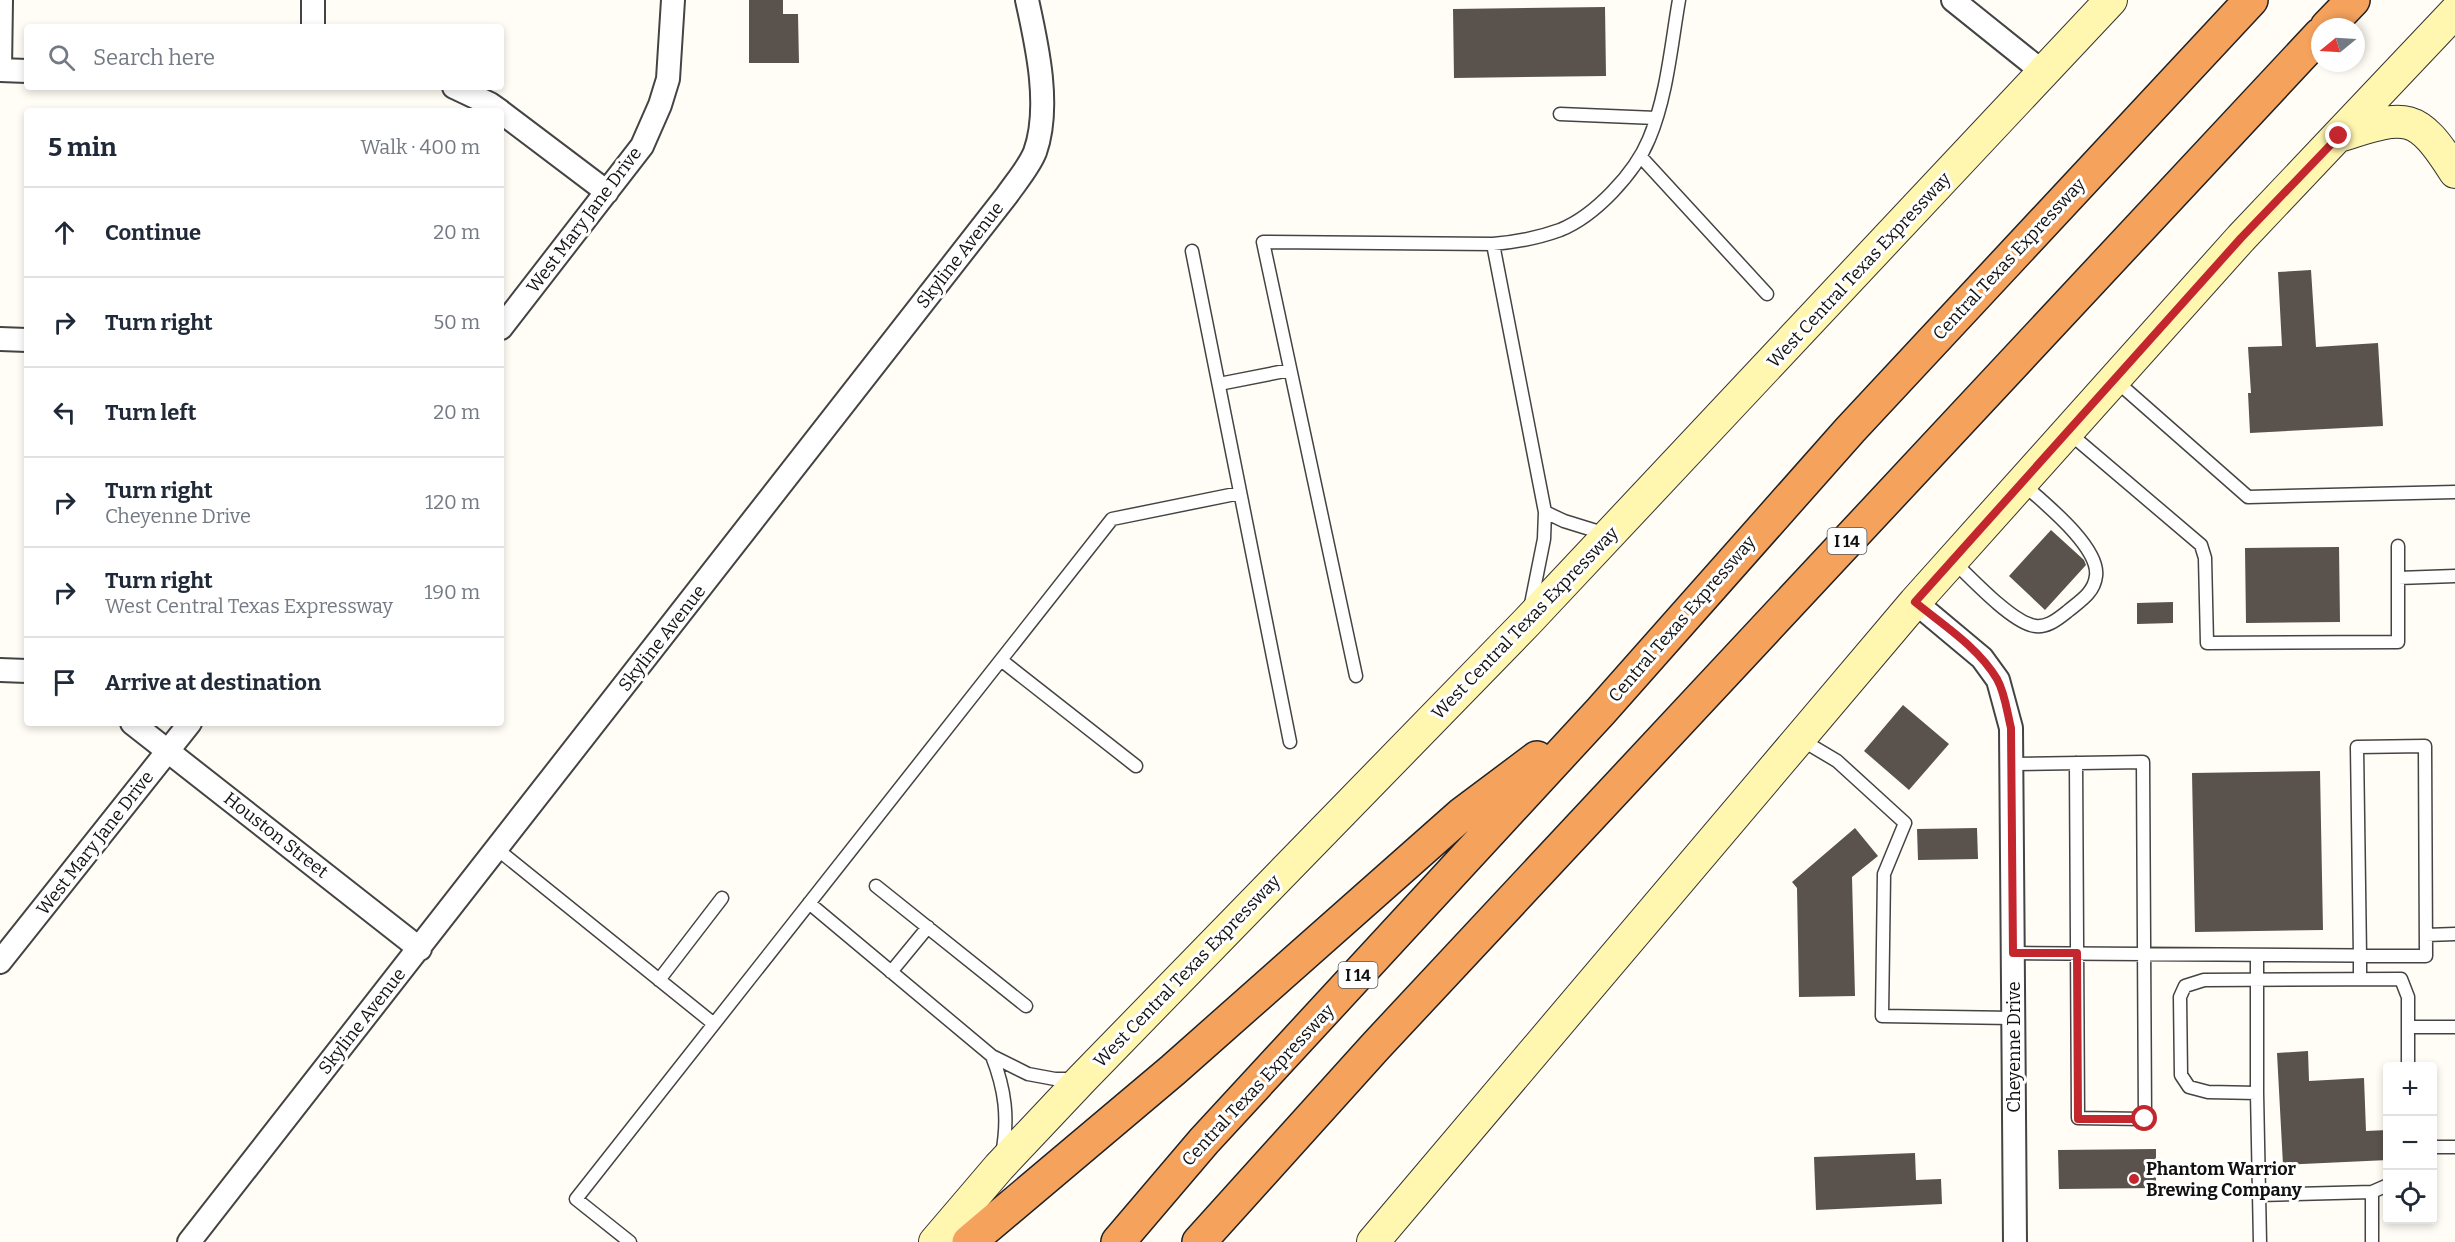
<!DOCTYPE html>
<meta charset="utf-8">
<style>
:root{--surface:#fff;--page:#f6f6f7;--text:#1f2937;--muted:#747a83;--line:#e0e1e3}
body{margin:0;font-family:Bitter,serif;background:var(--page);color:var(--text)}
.controls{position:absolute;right:18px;bottom:18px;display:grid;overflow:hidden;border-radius:6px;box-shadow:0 3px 9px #0003}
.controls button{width:54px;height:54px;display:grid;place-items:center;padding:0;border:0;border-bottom:2px solid var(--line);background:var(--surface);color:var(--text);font:30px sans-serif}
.compass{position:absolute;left:2311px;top:18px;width:54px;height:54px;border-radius:50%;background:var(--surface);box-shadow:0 3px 9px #0003;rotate:252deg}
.stop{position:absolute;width:18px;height:18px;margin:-14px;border:4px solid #c4262e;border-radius:50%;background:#fff}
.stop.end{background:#c4262e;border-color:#fff;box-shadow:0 2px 6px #0008}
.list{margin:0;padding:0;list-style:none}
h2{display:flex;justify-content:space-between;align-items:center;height:78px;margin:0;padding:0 24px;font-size:26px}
h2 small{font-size:20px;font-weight:400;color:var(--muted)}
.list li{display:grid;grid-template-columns:39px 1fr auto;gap:18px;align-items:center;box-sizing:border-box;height:90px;padding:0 24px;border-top:2px solid var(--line)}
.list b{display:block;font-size:22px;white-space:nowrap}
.list p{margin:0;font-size:20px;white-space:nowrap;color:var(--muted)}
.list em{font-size:20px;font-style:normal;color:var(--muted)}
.icon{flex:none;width:33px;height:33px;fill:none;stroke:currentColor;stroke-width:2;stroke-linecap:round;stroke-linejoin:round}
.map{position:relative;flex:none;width:2455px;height:1242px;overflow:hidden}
.search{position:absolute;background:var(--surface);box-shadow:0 3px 9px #0003;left:24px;top:24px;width:480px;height:66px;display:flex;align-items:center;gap:15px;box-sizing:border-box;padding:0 21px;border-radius:6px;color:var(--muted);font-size:22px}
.panel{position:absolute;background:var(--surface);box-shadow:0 3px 9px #0003;left:24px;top:108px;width:480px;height:618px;border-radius:6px}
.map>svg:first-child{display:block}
.building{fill:#5a524d}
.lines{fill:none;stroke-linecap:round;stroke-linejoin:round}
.lane-casing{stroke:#444;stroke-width:15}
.street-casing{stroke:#444;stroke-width:26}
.secondary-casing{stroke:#333;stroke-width:34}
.highway-casing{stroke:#222;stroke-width:36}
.lane{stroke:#fff;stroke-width:12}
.street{stroke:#fff;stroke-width:22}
.secondary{stroke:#fff6b0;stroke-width:32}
.highway{stroke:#f5a25d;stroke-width:33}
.route{stroke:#c4262e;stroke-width:8}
.poi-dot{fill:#c4262e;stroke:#fff;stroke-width:2}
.labels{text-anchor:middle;stroke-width:6;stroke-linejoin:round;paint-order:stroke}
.shield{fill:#fff;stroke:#585858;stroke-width:1.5}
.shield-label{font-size:16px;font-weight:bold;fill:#111}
.street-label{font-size:18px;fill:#111;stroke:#fff}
.poi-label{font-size:18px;font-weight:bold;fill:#111;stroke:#fff;text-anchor:start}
</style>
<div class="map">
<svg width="2455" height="1242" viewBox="0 0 2455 1242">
<rect width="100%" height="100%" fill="#fffdf5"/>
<path class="building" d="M749,0H783V14H798L799,63H749Z
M1605,7L1606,76L1454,78L1453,9Z
M2311,270L2316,347L2378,343L2383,426L2250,433L2248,393H2251L2248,347L2282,346L2278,272Z
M2051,530L2084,560L2086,565L2045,610L2009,576Z
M2339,547L2340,622L2246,623L2245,548Z
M2173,602V623L2137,624V603Z
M1903,705L1949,744L1909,790L1864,751Z
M2320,771L2323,930L2195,932L2192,773Z
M1855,828L1878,856L1852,877L1855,996L1799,997L1797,888L1792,882Z
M1977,828L1978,859L1918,860L1917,829Z
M2308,1051L2309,1081L2364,1078L2366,1131L2388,1130V1160L2283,1165L2277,1053Z
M2156,1149V1188L2059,1189L2058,1150Z
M1915,1153L1916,1180L1941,1179L1942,1204L1816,1210L1814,1157Z"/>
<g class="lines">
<defs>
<path id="lane" d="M1560,114L1656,118
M1641,157L1767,294
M1493,244L1545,512L1544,539L1530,609
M1192,251L1290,742
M2115,380L2248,497L2455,492
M1219,384L1290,370
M2068,432L2201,545L2205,558L2207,643L2398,642V546
M1545,512L1564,521L1606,534
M1953,561C1972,579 2008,618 2031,625C2045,630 2058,619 2068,611C2080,601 2094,593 2096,576C2100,547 2043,502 2023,484
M2398,578L2455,576
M1001,660L1136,766
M1356,676L1263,242L1493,244C1517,242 1538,238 1560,230C1595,216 1635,173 1649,139C1667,96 1671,46 1679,0
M1800,739L1837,761L1905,823L1884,874L1882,1016L2013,1018
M2012,764L2143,762L2145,1119L2078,1118L2076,763
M497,849L714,1024
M876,886L1026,1006
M809,903L992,1056L1028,1074L1055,1079H1075
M2426,935L2455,934
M2013,953C2151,954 2288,955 2426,956L2425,746L2357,747L2360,956V979
M2257,955V1093L2260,1242
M891,972L928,927
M659,980L722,898
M2408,1027H2455
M992,1056C1005,1089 1009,1118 1002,1154
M2257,1093L2208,1092L2189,1087L2181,1075L2180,997L2185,986L2204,980L2401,979L2408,997V1066
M2432,1147H2455
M2372,1192V1242
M2259,1195L2372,1192L2388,1185
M630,1242L576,1199L1112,519L1240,493"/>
<path id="street" d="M1953,0L2044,73
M313,27V0
M0,70L1,0
M0,70L27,71
M454,87L490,104L500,111
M501,112L607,192
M501,328L642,146L660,105L668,79L673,0
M0,339L27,340
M1915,602L1982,658L1998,680L2011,728L2015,1242
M0,670L27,671
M132,723L420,949
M0,962L190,723
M189,1242L1007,195C1016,182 1029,167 1035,152C1051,107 1037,45 1027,0"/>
<path id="secondary" d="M2342,135C2407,114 2417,112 2455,172
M935,1242L999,1167L1082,1079L1527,622L2111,0
M1373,1242L1915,602L2241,238L2455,12"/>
<path id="highway" d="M2327,27L2353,0
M969,1242L1173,1070L1461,815L1537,758
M1118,1242L1204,1141L1601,711L1850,430L2251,0
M1199,1242L1375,1047L2320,35"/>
</defs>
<use href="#lane" class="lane-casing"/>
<use href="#street" class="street-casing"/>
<use href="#secondary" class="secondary-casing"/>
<use href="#highway" class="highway-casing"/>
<use href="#lane" class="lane"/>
<use href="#street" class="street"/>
<use href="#secondary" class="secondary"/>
<use href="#highway" class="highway"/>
</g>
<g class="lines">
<path class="route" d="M2145,1119H2078L2077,953H2013L2011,728C2007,712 2005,693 1997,679C1978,647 1943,625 1915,602L2241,238L2339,136"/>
</g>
<circle class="poi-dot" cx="2134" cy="1179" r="6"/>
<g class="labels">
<g class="shield">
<rect x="1827.5" y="528" width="39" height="26" rx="4.5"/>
<rect x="1338.5" y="962" width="39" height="26" rx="4.5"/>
</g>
<g class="shield-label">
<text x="1847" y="547">I 14</text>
<text x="1358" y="981">I 14</text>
</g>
<g class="street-label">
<text transform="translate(584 220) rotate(-53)" y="6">West Mary Jane Drive</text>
<text transform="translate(960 255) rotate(-52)" y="6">Skyline Avenue</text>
<text transform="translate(2009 259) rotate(-47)" y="6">Central Texas Expressway</text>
<text transform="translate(1859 270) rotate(-47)" y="6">West Central Texas Expressway</text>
<text transform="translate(1682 619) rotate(-49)" y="6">Central Texas Expressway</text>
<text transform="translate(1525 623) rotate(-46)" y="6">West Central Texas Expressway</text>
<text transform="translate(662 638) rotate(-52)" y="6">Skyline Avenue</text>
<text transform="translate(276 835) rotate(38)" y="6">Houston Street</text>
<text transform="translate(95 843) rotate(-52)" y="6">West Mary Jane Drive</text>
<text transform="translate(1187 971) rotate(-46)" y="6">West Central Texas Expressway</text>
<text transform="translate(362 1021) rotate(-52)" y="6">Skyline Avenue</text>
<text transform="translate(2014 1047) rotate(-90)" y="6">Cheyenne Drive</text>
<text transform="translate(1258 1085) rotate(-47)" y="6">Central Texas Expressway</text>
</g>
<g class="poi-label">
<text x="2146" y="1175">Phantom Warrior<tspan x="2146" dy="21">Brewing Company</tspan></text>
</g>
</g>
</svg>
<div class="controls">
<button>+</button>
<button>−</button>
<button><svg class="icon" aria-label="locate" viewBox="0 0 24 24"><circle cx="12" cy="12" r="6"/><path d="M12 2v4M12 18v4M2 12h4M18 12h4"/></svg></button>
</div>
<svg class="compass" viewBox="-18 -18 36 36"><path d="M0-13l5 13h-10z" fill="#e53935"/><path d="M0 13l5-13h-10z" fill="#747a83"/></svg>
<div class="stop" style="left:2145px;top:1119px"></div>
<div class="stop end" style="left:2339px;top:136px"></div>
<div class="search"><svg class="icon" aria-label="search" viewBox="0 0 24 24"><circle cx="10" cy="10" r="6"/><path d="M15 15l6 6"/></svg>Search here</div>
<section class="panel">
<h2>5 min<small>Walk · 400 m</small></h2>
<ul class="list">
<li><svg class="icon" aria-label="ahead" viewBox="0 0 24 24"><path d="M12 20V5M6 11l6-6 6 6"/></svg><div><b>Continue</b></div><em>20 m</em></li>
<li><svg class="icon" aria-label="right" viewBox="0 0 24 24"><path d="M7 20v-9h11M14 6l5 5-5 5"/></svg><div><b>Turn right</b></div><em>50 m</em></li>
<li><svg class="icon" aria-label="left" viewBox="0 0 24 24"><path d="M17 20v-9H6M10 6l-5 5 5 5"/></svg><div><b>Turn left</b></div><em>20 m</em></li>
<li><svg class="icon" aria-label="right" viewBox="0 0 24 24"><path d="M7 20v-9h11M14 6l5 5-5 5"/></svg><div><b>Turn right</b><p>Cheyenne Drive</p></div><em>120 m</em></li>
<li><svg class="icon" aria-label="right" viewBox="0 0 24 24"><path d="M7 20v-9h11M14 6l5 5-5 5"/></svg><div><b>Turn right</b><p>West Central Texas Expressway</p></div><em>190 m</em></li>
<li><svg class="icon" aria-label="arrive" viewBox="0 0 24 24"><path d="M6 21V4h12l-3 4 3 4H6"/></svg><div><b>Arrive at destination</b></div></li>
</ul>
</section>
</div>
